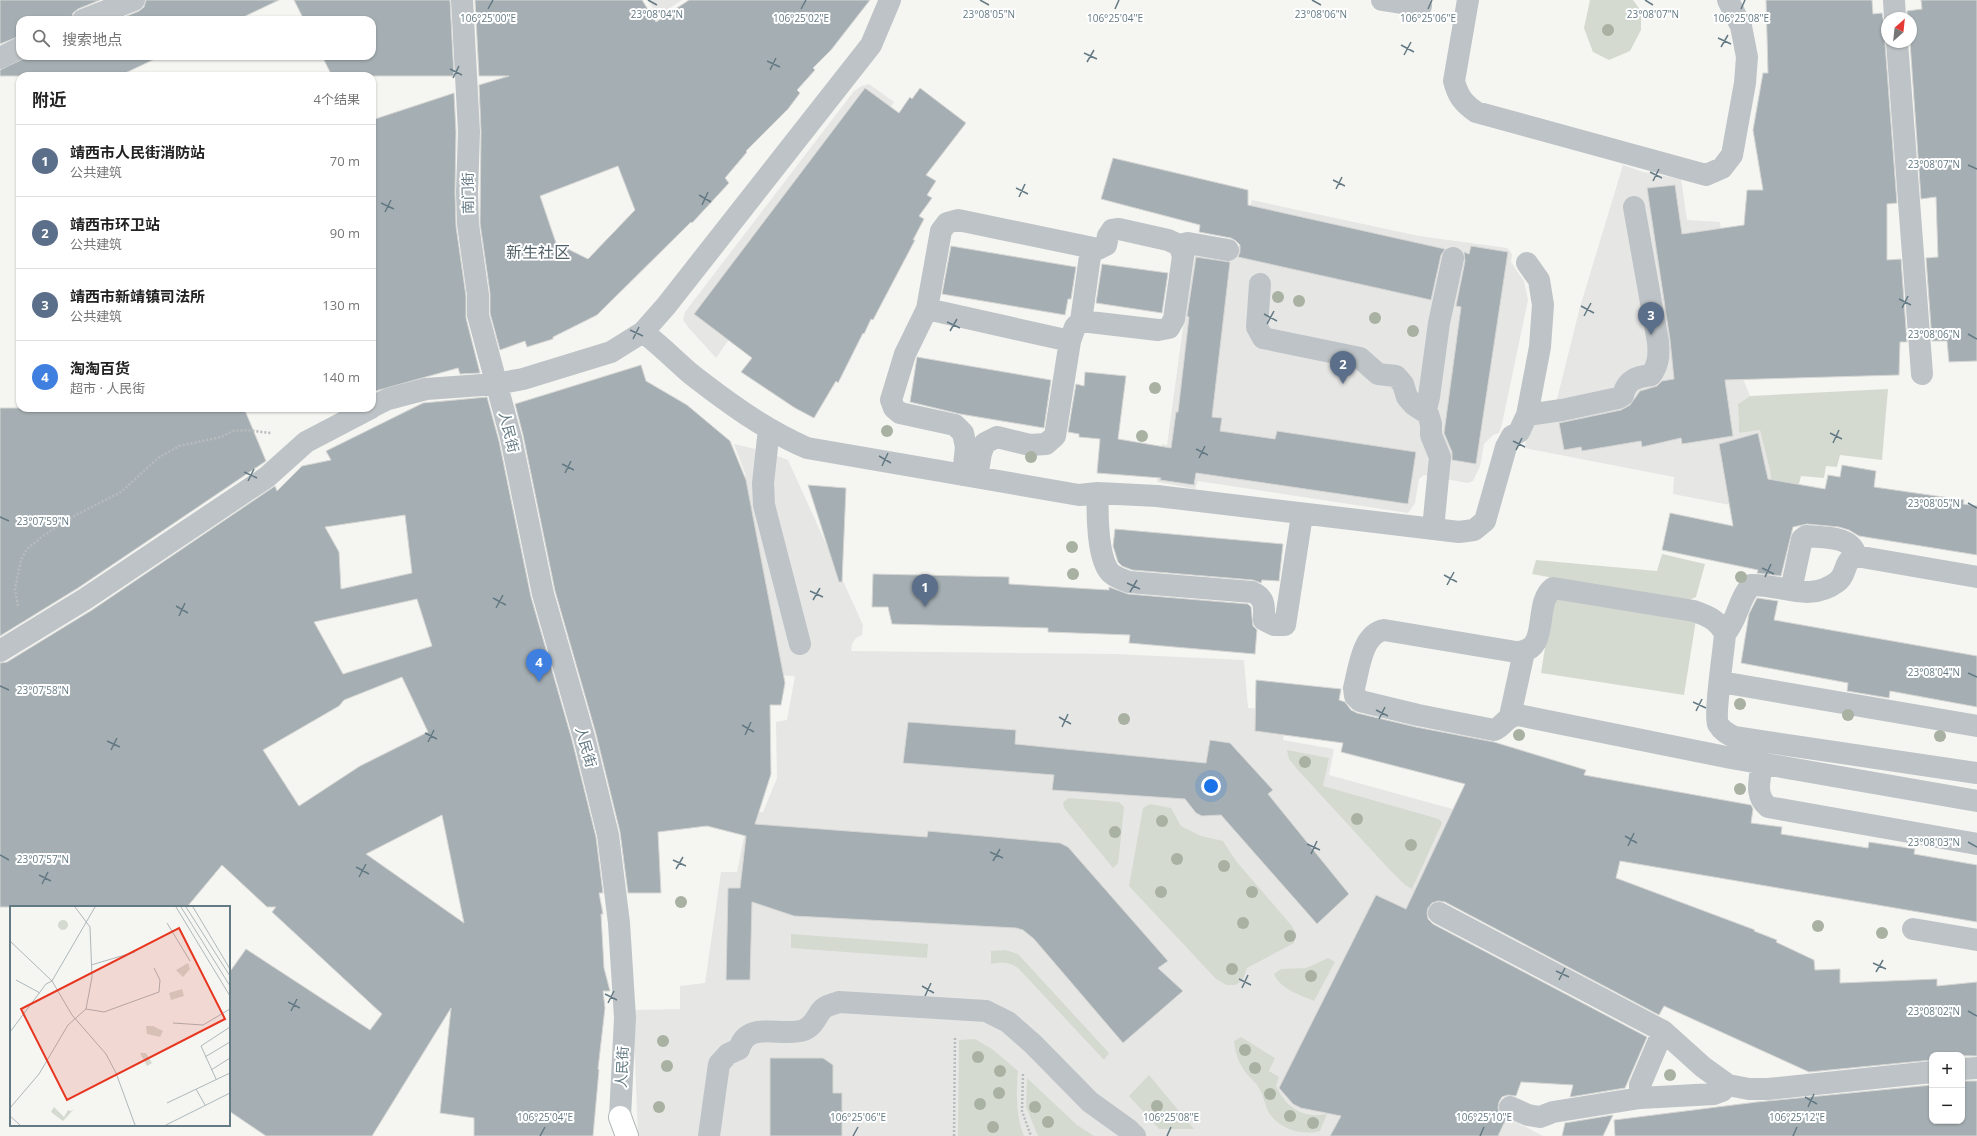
<!DOCTYPE html>
<html lang="zh">
<meta charset="utf-8">
<style>
:root{--surface:#fff;--page:#f6f6f6;--text:#222;--muted:#767676;--line:#e0e0e0;--accent:#d93025}
body{margin:0;font-family:"Open Sans","Noto Sans SC",sans-serif;background:var(--page);color:var(--text)}
.controls{position:absolute;right:12px;bottom:12px;display:grid;overflow:hidden;border-radius:8px;box-shadow:0 1px 3px #0004}
.controls button{width:36px;height:36px;display:grid;place-items:center;padding:0;border:0;border-bottom:1px solid var(--line);background:var(--surface);color:var(--text);font:20px sans-serif}
.compass{position:absolute;left:1881px;top:12px;width:36px;height:36px;border-radius:50%;background:var(--surface);box-shadow:0 1px 3px #0004;rotate:27deg}
.you{position:absolute;left:1211px;top:786px;width:14px;height:14px;margin:-10px;border:3px solid #fff;border-radius:50%;background:#1a73e8;box-shadow:0 0 0 6px #1a73e833}
.badge{display:grid;place-items:center;width:26px;height:26px;border-radius:50%;background:var(--accent);color:#fff;font-size:13px;font-weight:700}
.pin{position:absolute;translate:-50% -33px;filter:drop-shadow(0 1px 2px #0008)}
.pin::after{content:'';position:absolute;top:21px;width:14px;height:12px;background:inherit;clip-path:polygon(0 0,100% 0,50% 100%)}
.list{margin:0;padding:0;list-style:none}
h2{display:flex;justify-content:space-between;align-items:center;height:52px;margin:0;padding:0 16px;font-size:17px}
h2 small{font-size:13px;font-weight:400;color:var(--muted)}
.list li{display:grid;grid-template-columns:26px 1fr auto;gap:12px;align-items:center;box-sizing:border-box;height:72px;padding:0 16px;border-top:1px solid var(--line)}
.list b{display:block;font-size:15px;white-space:nowrap}
.list p{margin:0;font-size:13px;white-space:nowrap;color:var(--muted)}
.list em{font-size:13px;font-style:normal;color:var(--muted)}
.icon{flex:none;width:22px;height:22px;fill:none;stroke:currentColor;stroke-width:2;stroke-linecap:round;stroke-linejoin:round}
.map{position:relative;flex:none;width:1977px;height:1136px;overflow:hidden}
.search{position:absolute;background:var(--surface);box-shadow:0 1px 3px #0004;left:16px;top:16px;width:360px;height:44px;display:flex;align-items:center;gap:10px;box-sizing:border-box;padding:0 14px;border-radius:12px;color:var(--muted);font-size:15px}
.panel{position:absolute;background:var(--surface);box-shadow:0 1px 3px #0004;left:16px;top:72px;width:360px;height:340px;border-radius:12px}
.map>svg:first-child{display:block}
.built{fill:#e6e6e5}
.green{fill:#d5dad0}
.building{fill:#a5afb3;stroke:#d6d6d4;fill-rule:evenodd}
.lines{fill:none;stroke-linecap:round;stroke-linejoin:round}
.major-casing{stroke:#b1b7ba;stroke-width:24}
.path{stroke:#b7bbbd;stroke-width:2.5;stroke-dasharray:2 2;stroke-linecap:butt}
.minor{stroke:#bdc3c6;stroke-width:22}
.major{stroke:#fff;stroke-width:22}
.tree{fill:#a9b1a2}
.ticks{fill:none;stroke:#637983;stroke-width:1.5}
.labels{text-anchor:middle;stroke-width:4;stroke-linejoin:round;paint-order:stroke}
.street-label{font-size:14px;fill:#637983;stroke:#fff}
.quarter-label{font-size:16px;fill:#516168;stroke:#fff}
.inset-road{fill:none;stroke:#aeb8bb;stroke-width:1}
.view{fill:#e73620;fill-opacity:0.15;stroke:#e73620;stroke-width:2}
.inset-edge{fill:none;stroke:#637983;stroke-width:2}
.ticks-label{font-size:10px;text-anchor:middle;fill:#637983;stroke:#fff;stroke-width:4;stroke-linejoin:round;paint-order:stroke}
</style>
<div class="map">
<svg width="1977" height="1136" viewBox="0 0 1977 1136">
<rect width="100%" height="100%" fill="#f5f5f1"/>
<path class="built" d="M648,0H682L658,16Z
M869,84L894,102L716,358L688,327L683,320L685,312L854,91L862,86Z
M1623,165L1643,172L1681,179L1687,220L1720,222L1736,361L1750,396L1738,404L1739,433L1760,429L1770,471L1773,499L1751,509L1673,494L1674,477L1524,448L1529,428L1554,411L1580,307Z
M1252,200L1419,236L1507,248L1512,254L1511,262L1524,281L1528,300L1502,424L1499,433L1493,435L1484,444L1480,466L1473,481L1468,483L1424,475L1419,479L1415,503L1408,513L1198,481L1195,489L1157,482L1162,444L1167,445L1193,254L1235,259Z
M734,444L764,451L788,460L863,625L862,635L856,638L852,644L851,651L1115,654L1244,660L1248,708L1288,710L1283,740L1334,749L1329,775L1478,816L1439,903L1430,917L1377,1029L1504,1092L1495,1111L1543,1136H638L633,1010L680,1009V986L705,983L721,872H737L749,812H763L777,778L776,722L787,720L795,676L726,672L690,490L746,476Z"/>
<path class="green" d="M1590,0H1633L1641,11V30L1630,51L1609,60L1593,52L1584,28Z
M1888,389L1882,460L1840,455L1837,467L1826,466L1824,478L1801,476L1798,488L1773,499L1770,471L1760,430L1739,433L1738,404L1750,396Z
M1662,554L1705,564L1696,597L1684,602L1532,574L1536,560L1657,571Z
M1553,597L1696,620L1684,695L1541,673Z
M1287,750L1329,758L1323,786L1439,819L1442,823L1412,889L1405,885L1388,868L1297,769L1289,759Z
M1069,798L1119,802L1124,807L1119,856L1118,863L1113,868L1064,808L1063,802Z
M1150,804L1171,808L1181,826L1201,836L1223,841L1236,861L1292,926L1296,934L1294,943L1247,968L1243,979L1236,985H1226L1216,979L1129,886L1143,808Z
M791,934L928,944L927,958L791,948Z
M1005,950L1018,954L1109,1053L1104,1060L1019,969C1010,962 1003,962 991,964V951Z
M1328,958L1335,962L1314,1001C1300,995 1280,989 1274,974L1281,969L1306,968Z
M1241,1037L1275,1058L1269,1071L1279,1077L1276,1086C1286,1107 1302,1119 1327,1114L1320,1131C1303,1136 1279,1129 1269,1113C1265,1106 1264,1097 1260,1090C1257,1083 1251,1079 1246,1073C1239,1064 1235,1053 1234,1041Z
M975,1039L992,1049L1018,1071C1016,1092 1016,1117 1024,1136H958L959,1040Z
M1149,1075L1194,1129H1159L1129,1096Z
M1027,1078L1077,1125L1094,1136H1038L1026,1107Z"/>
<path class="building" d="M0,0H100L78,9L73,13L71,20H20V36L0,44Z
M146,0H279L237,20H117L139,11L144,7Z
M294,0H450L454,76H332L322,56H372V20H304Z
M475,0H642L656,22L689,0H870L831,50L813,68L815,70L797,90L800,93L788,109L746,151L747,152L725,178L729,183L692,223L691,222L597,315L553,337V339L527,347L525,341L500,350L490,313V293L480,223L481,131L479,85L509,76H479ZM618,166L635,210L588,259L556,243L540,196Z
M1766,0H1872L1873,14L1882,13L1884,24L1887,27L1885,43L1897,203L1887,204V260L1901,259L1907,342H1900L1899,375L1725,380L1733,436L1682,444L1681,438L1642,447L1641,441L1582,451L1581,447L1564,450L1559,423L1621,410L1630,405L1640,391L1657,386L1662,381L1674,379L1670,340L1647,188L1675,185L1682,234L1744,225L1747,190H1763L1753,130L1763,73H1768Z
M1921,0H1977V361L1949,362L1947,341H1932L1926,258L1938,257L1936,197L1921,199L1910,42H1911V18H1907V11L1922,9Z
M29,56H161L119,76H0V70Z
M865,88L899,113L910,97L912,99L920,88L966,123L926,175L936,181L927,195L932,198L919,216L924,219L913,240H915L873,320L871,319L864,334L863,333L838,383L836,381L814,418L795,408L741,372L752,358L694,314Z
M454,93L456,132L455,192L456,226L466,296V318L480,373L460,374L458,368L372,392V120Z
M1113,158L1248,190V205L1445,249L1441,255L1431,300L1238,257L1240,252V245L1236,241L1231,238L1199,232L1200,225L1101,199Z
M951,246L1076,267L1071,299H1068L1065,315L942,294Z
M1471,246L1508,252L1476,464L1452,460V452L1444,433L1461,307L1456,306L1465,261L1464,252L1469,254Z
M1196,257L1230,262L1212,417L1222,418L1220,431L1275,439L1277,431L1416,452L1408,504L1196,473L1194,485L1160,480L1161,478L1097,473L1100,439L1079,437V434L1068,432L1076,384L1084,386L1085,372L1126,376L1118,439L1171,448L1176,412H1178L1189,317L1187,316Z
M1102,264L1168,273L1162,313L1096,303Z
M917,357L1051,380L1044,428L960,414L910,402Z
M641,365L646,381L687,405L730,441L746,480L785,683L781,705H770L771,774L755,824L927,837L928,831L1060,843L1068,847L1168,961L1158,968L1183,991L1123,1043L1034,939L1023,930L1016,928L794,916L752,902L750,980H726L728,888H740L746,836L707,826L658,832L661,893H628L620,832L596,734L555,591L523,435L515,404Z
M487,397L499,441L531,597L572,740L596,837L603,893H599L603,914H601L604,968L610,991H603L605,1008L598,1069L599,1070L593,1136H474V1118L440,1113L451,1008L372,1136H266L229,1111V973L246,949L370,1030L382,1014L272,912L276,907H267L222,865L187,907H0V663L7,662L92,610L275,486L277,491L302,466L331,460L326,451L423,403ZM405,515L412,573L341,589L339,552L325,527ZM417,599L432,646L343,674L314,622ZM402,677L428,732L360,766L299,806L263,750L339,706L344,700ZM442,815L464,923L366,854Z
M0,408H244L266,461L78,588L0,636Z
M1758,433L1768,479L1825,489L1828,475L1840,477L1842,465L1876,471L1874,487L1964,500L1963,504L1977,506V555L1859,536L1849,530L1839,527L1807,524L1793,527L1781,576L1757,573L1758,570L1662,550L1670,513L1733,526L1719,444Z
M808,485L846,488L842,582H839Z
M1115,529L1283,544L1279,581L1262,580L1261,583L1253,580L1132,570L1122,566L1118,562L1113,546Z
M873,574L1009,577V584L1109,590V587L1128,594L1248,604L1251,607L1253,626L1257,630L1255,654L1129,643L1130,635L1048,632V628L892,624L888,607H872Z
M1757,598L1778,601L1774,620L1977,656V707L1890,691L1889,698L1847,691L1848,683L1741,663L1749,614Z
M1256,680L1341,689L1339,700L1345,702L1351,710L1357,713L1416,727L1494,742L1586,770L1584,775L1751,805L1753,809L1751,823L1782,827L1781,834L1868,848L1869,842L1915,849L1914,854L1977,865V922L1620,861L1616,878L1755,930L1754,931L1777,940L1776,942L1814,960L1815,970L1840,969V983L1937,979V986L1977,982V1056L1932,1055V1060L1809,1072L1664,1006L1659,1015L1445,902L1438,901L1432,903L1428,908L1427,913L1428,919L1433,924L1647,1037L1625,1088L1570,1097L1573,1085L1521,1082L1516,1096L1508,1095L1502,1097L1499,1102L1498,1108L1500,1114L1506,1119L1498,1136H1330L1341,1116L1301,1108L1293,1104L1279,1088L1376,895L1406,909L1465,784L1341,752L1343,743L1255,731Z
M908,722L1016,730L1015,744L1206,763L1210,740L1230,743L1273,790L1268,794L1349,894L1317,924L1221,815L1202,816L1196,813L1185,799L1052,790L1054,775L903,763Z
M770,1058H823L833,1065V1093H842V1136H770Z
M1962,1081H1977V1136H1615L1614,1120L1757,1102L1932,1085V1121H1962Z
M1613,1115L1603,1136H1562L1565,1123Z"/>
<g class="lines">
<defs>
<path id="major" d="M620,1117L627,1136"/>
</defs>
<use href="#major" class="major-casing"/>
<path class="path" d="M18,606L15,589L21,560L27,549L43,536L72,517L121,492L158,458L179,446L221,437L233,431L247,430L271,433
M1023,1074L1022,1111L1031,1136
M954,1136L955,1037"/>
<path class="minor" d="M462,0L469,132L467,192L468,224L478,295V315L511,438L543,594L584,737L608,835L619,923L625,1018L620,1117
M1382,0L1421,6
M1468,0L1454,81C1458,96 1463,103 1476,112L1706,175L1722,168L1732,155L1745,83L1747,57L1741,26L1728,0
M1894,0L1895,18
M83,20L134,0
M1897,42L1922,374
M0,58L20,48
M1179,245L1188,243L1228,250
M1260,284L1257,327L1263,338L1360,358L1378,374L1396,376L1403,384L1407,397L1414,405L1428,414L1431,424V435L1440,457L1433,529
M927,309L1070,341
M1081,321L1091,249
M643,332C660,345 675,360 691,374C727,402 765,430 807,448L1079,495L1098,493L1157,496L1459,532L1474,530L1485,521L1506,447L1512,436L1519,432L1527,415L1540,347L1543,305L1539,280L1527,263
M372,407L388,399L426,389L496,384L523,379L611,352L643,332L666,306L871,45L890,0
M1423,409L1427,405L1429,397L1439,323L1453,258
M1527,415L1562,410L1618,398L1623,395C1627,379 1637,377 1651,375C1659,364 1659,355 1658,342L1634,207
M769,429L763,483L764,505L800,644
M963,475L966,447L963,433L955,425L900,413L894,408L891,400L905,354L927,309L941,231L947,223L958,220L1098,249L1106,245L1108,236L1112,230L1119,229L1168,240L1179,245L1183,256L1174,319L1169,328L1158,330L1081,321L1075,327L1070,341L1055,436L1046,444L1030,445L997,437L985,443L981,453L977,477
M1098,493C1097,511 1097,563 1112,574C1117,578 1124,580 1129,582L1252,592C1266,598 1264,607 1264,620L1274,625H1285L1302,515
M1791,590L1802,539L1806,536C1823,538 1852,535 1856,556
M1725,634C1739,617 1737,602 1751,585C1782,584 1809,603 1837,582C1848,574 1842,562 1856,556L1977,577
M0,651L85,599L267,477L306,442L371,408
M1721,682L1977,726
M1510,716L1524,652
M1762,763C1760,780 1754,795 1768,807L1977,844
M1977,773L1734,737C1728,734 1722,731 1718,724C1714,714 1724,649 1725,634C1718,620 1708,616 1694,611L1553,588C1532,604 1552,652 1516,652L1384,630C1362,634 1359,669 1354,688L1355,696L1360,701L1418,715L1494,730C1504,726 1506,716 1518,715L1731,758L1977,801
M1439,913L1663,1031L1703,1067L1728,1085L1749,1089H1768L1932,1072
M1913,929L1977,940
M1962,1069L1977,1068
M1640,1098V1085L1663,1031
M1510,1107L1528,1115L1540,1117L1553,1112L1640,1098L1714,1094L1722,1091L1728,1085
M709,1136L719,1064L728,1054L739,1049C748,1019 782,1038 804,1030C816,1025 817,1013 824,1008C828,1005 834,1004 839,1002L986,1011L1008,1022L1033,1044L1090,1102L1129,1130L1135,1136"/>
<use href="#major" class="major"/>
</g>
<g class="tree">
<circle cx="1608" cy="30" r="6"/>
<circle cx="1278" cy="297" r="6"/>
<circle cx="1299" cy="301" r="6"/>
<circle cx="1375" cy="318" r="6"/>
<circle cx="1413" cy="331" r="6"/>
<circle cx="1155" cy="388" r="6"/>
<circle cx="887" cy="431" r="6"/>
<circle cx="1142" cy="436" r="6"/>
<circle cx="1031" cy="457" r="6"/>
<circle cx="1072" cy="547" r="6"/>
<circle cx="1073" cy="574" r="6"/>
<circle cx="1741" cy="577" r="6"/>
<circle cx="1740" cy="704" r="6"/>
<circle cx="1848" cy="715" r="6"/>
<circle cx="1124" cy="719" r="6"/>
<circle cx="1519" cy="735" r="6"/>
<circle cx="1940" cy="736" r="6"/>
<circle cx="1305" cy="762" r="6"/>
<circle cx="1740" cy="789" r="6"/>
<circle cx="1357" cy="819" r="6"/>
<circle cx="1162" cy="821" r="6"/>
<circle cx="1115" cy="832" r="6"/>
<circle cx="1411" cy="845" r="6"/>
<circle cx="1177" cy="859" r="6"/>
<circle cx="1224" cy="866" r="6"/>
<circle cx="1161" cy="892" r="6"/>
<circle cx="1252" cy="892" r="6"/>
<circle cx="681" cy="902" r="6"/>
<circle cx="1243" cy="923" r="6"/>
<circle cx="1818" cy="926" r="6"/>
<circle cx="1882" cy="933" r="6"/>
<circle cx="1290" cy="936" r="6"/>
<circle cx="1232" cy="969" r="6"/>
<circle cx="1311" cy="976" r="6"/>
<circle cx="663" cy="1041" r="6"/>
<circle cx="1245" cy="1050" r="6"/>
<circle cx="978" cy="1057" r="6"/>
<circle cx="667" cy="1066" r="6"/>
<circle cx="1255" cy="1068" r="6"/>
<circle cx="1000" cy="1071" r="6"/>
<circle cx="1670" cy="1075" r="6"/>
<circle cx="999" cy="1093" r="6"/>
<circle cx="1270" cy="1094" r="6"/>
<circle cx="980" cy="1104" r="6"/>
<circle cx="1157" cy="1106" r="6"/>
<circle cx="659" cy="1107" r="6"/>
<circle cx="1035" cy="1107" r="6"/>
<circle cx="1290" cy="1116" r="6"/>
<circle cx="1048" cy="1122" r="6"/>
<circle cx="1313" cy="1123" r="6"/>
<circle cx="993" cy="1127" r="6"/>
</g>
<path class="ticks" d="M648,0L657,5M980,0L989,5M1312,0L1321,5M1645,0L1653,5M488,9L493,0M801,9L806,0M1115,9L1119,0M1428,9L1432,0M1741,9L1745,0M1718,38L1731,44M1401,45L1414,52M1721,47L1728,35M1084,53L1097,59M1404,55L1411,42M767,61L780,67M1087,62L1094,50M450,69L462,75M770,70L776,58M453,78L459,66M1968,165L1977,169M1650,172L1662,178M1333,180L1345,186M1653,181L1659,169M1016,188L1028,194M1336,189L1342,177M699,195L711,202M1019,197L1025,184M381,203L394,209M702,205L708,192M385,212L391,200M1899,299L1911,305M1581,306L1594,313M1902,308L1908,296M1264,314L1277,321M1584,316L1591,303M947,322L960,328M1267,324L1274,311M630,330L643,336M950,331L957,319M1968,334L1977,339M633,339L639,327M1830,433L1842,439M1513,441L1525,447M1833,443L1839,430M1196,449L1208,455M1516,450L1522,438M879,456L891,463M1199,458L1205,446M562,464L574,470M882,466L888,453M244,472L257,478M565,473L571,461M248,481L254,469M1968,503L1977,508M0,517L9,521M1762,568L1774,574M1444,575L1457,582M1765,577L1771,564M1127,583L1140,589M1447,585L1454,572M810,591L823,597M1130,592L1137,580M493,598L506,605M813,600L820,588M176,606L188,613M496,608L503,595M179,616L185,603M1968,673L1977,677M0,686L9,690M1693,702L1706,708M1376,710L1388,716M1696,711L1702,699M1059,717L1071,724M1379,719L1385,707M742,725L754,732M1062,727L1068,714M425,733L437,739M745,735L751,722M107,741L120,747M428,742L434,730M111,750L117,738M1625,836L1637,843M1968,842L1977,847M1307,844L1320,850M1628,846L1634,833M990,852L1003,858M1311,854L1317,841M0,855L9,860M673,860L686,866M993,861L1000,849M356,867L369,874M676,869L683,857M39,875L51,881M359,877L366,864M42,884L48,872M1873,963L1886,969M1556,971L1569,977M1876,972L1883,960M1239,979L1251,985M1559,980L1565,968M922,986L934,993M1242,988L1248,975M605,994L617,1000M925,996L931,983M288,1002L300,1008M608,1003L614,991M291,1011L297,999M1968,1011L1977,1016M1805,1097L1817,1104M1808,1107L1814,1094M540,1136L545,1127M853,1136L858,1127M1167,1136L1171,1127M1480,1136L1484,1127M1793,1136L1797,1127"/>
<g class="labels">
<g class="street-label">
<text transform="translate(468 193) rotate(-91)" y="5">南门街</text>
<text transform="translate(509 432) rotate(76)" y="5">人民街</text>
<text transform="translate(586 747) rotate(74)" y="5">人民街</text>
<text transform="translate(622 1067) rotate(-87)" y="5">人民街</text>
</g>
<g class="quarter-label">
<text x="538" y="258">新生社区</text>
</g>
</g>
<g transform="translate(10 906)">
<rect width="220" height="220" fill="#f5f5f1"/>
<path d="M48 19a5 5 0 1 1 10 0a5 5 0 1 1-10 0ZM178,57L180,63L173,71L166,64ZM172,83L174,90L161,94L159,87ZM143,120L153,125L150,131L137,128L136,120ZM130,147H136L142,157L137,160ZM44,201L54,211L58,204L61,205L64,203L53,215L41,206Z" fill="#d5dad0"/>
<path class="inset-road" d="M166,1L220,90M171,1L220,80M176,1L220,70M183,1L220,63M157,17L180,55M0,35L42,75L62,109L96,148L106,167M81,59L125,46M6,74L30,87M76,103L94,106L149,86L150,74L144,62M163,117L193,119L220,103M0,126L36,78L42,75L85,1M195,151L220,136M201,164L220,152M106,167L125,219M206,173L191,140L220,121M186,183L195,199M157,197L220,167M0,202L29,168L58,119L76,103L82,71L80,21L65,1M0,210L10,219M156,219L220,187"/>
<path class="view" d="M169,22L215,113L57,194L11,103Z"/>
<rect width="220" height="220" class="inset-edge"/>
</g>
<g class="ticks-label">
<text x="657" y="18">23°08'04"N</text>
<text x="989" y="18">23°08'05"N</text>
<text x="1321" y="18">23°08'06"N</text>
<text x="1653" y="18">23°08'07"N</text>
<text x="488" y="22">106°25'00"E</text>
<text x="801" y="22">106°25'02"E</text>
<text x="1115" y="22">106°25'04"E</text>
<text x="1428" y="22">106°25'06"E</text>
<text x="1741" y="22">106°25'08"E</text>
<text x="1934" y="168">23°08'07"N</text>
<text x="1934" y="338">23°08'06"N</text>
<text x="1934" y="507">23°08'05"N</text>
<text x="43" y="525">23°07'59"N</text>
<text x="1934" y="676">23°08'04"N</text>
<text x="43" y="694">23°07'58"N</text>
<text x="1934" y="846">23°08'03"N</text>
<text x="43" y="863">23°07'57"N</text>
<text x="1934" y="1015">23°08'02"N</text>
<text x="545" y="1121">106°25'04"E</text>
<text x="858" y="1121">106°25'06"E</text>
<text x="1171" y="1121">106°25'08"E</text>
<text x="1484" y="1121">106°25'10"E</text>
<text x="1797" y="1121">106°25'12"E</text>
</g>
</svg>
<div class="controls">
<button>+</button>
<button>−</button>
</div>
<svg class="compass" viewBox="-18 -18 36 36"><path d="M0-13l5 13h-10z" fill="#e53935"/><path d="M0 13l5-13h-10z" fill="#767676"/></svg>
<div class="you"></div>
<div class="pin badge" style="left:925px;top:607px;background:#5c6f8a">1</div>
<div class="pin badge" style="left:1343px;top:384px;background:#5c6f8a">2</div>
<div class="pin badge" style="left:1651px;top:335px;background:#5c6f8a">3</div>
<div class="pin badge" style="left:539px;top:682px;background:#3f7fe0">4</div>
<div class="search"><svg class="icon" aria-label="search" viewBox="0 0 24 24"><circle cx="10" cy="10" r="6"/><path d="M15 15l6 6"/></svg>搜索地点</div>
<section class="panel">
<h2>附近<small>4个结果</small></h2>
<ul class="list">
<li><span class="badge" style="background:#5c6f8a">1</span><div><b>靖西市人民街消防站</b><p>公共建筑</p></div><em>70 m</em></li>
<li><span class="badge" style="background:#5c6f8a">2</span><div><b>靖西市环卫站</b><p>公共建筑</p></div><em>90 m</em></li>
<li><span class="badge" style="background:#5c6f8a">3</span><div><b>靖西市新靖镇司法所</b><p>公共建筑</p></div><em>130 m</em></li>
<li><span class="badge" style="background:#3f7fe0">4</span><div><b>淘淘百货</b><p>超市 · 人民街</p></div><em>140 m</em></li>
</ul>
</section>
</div>
